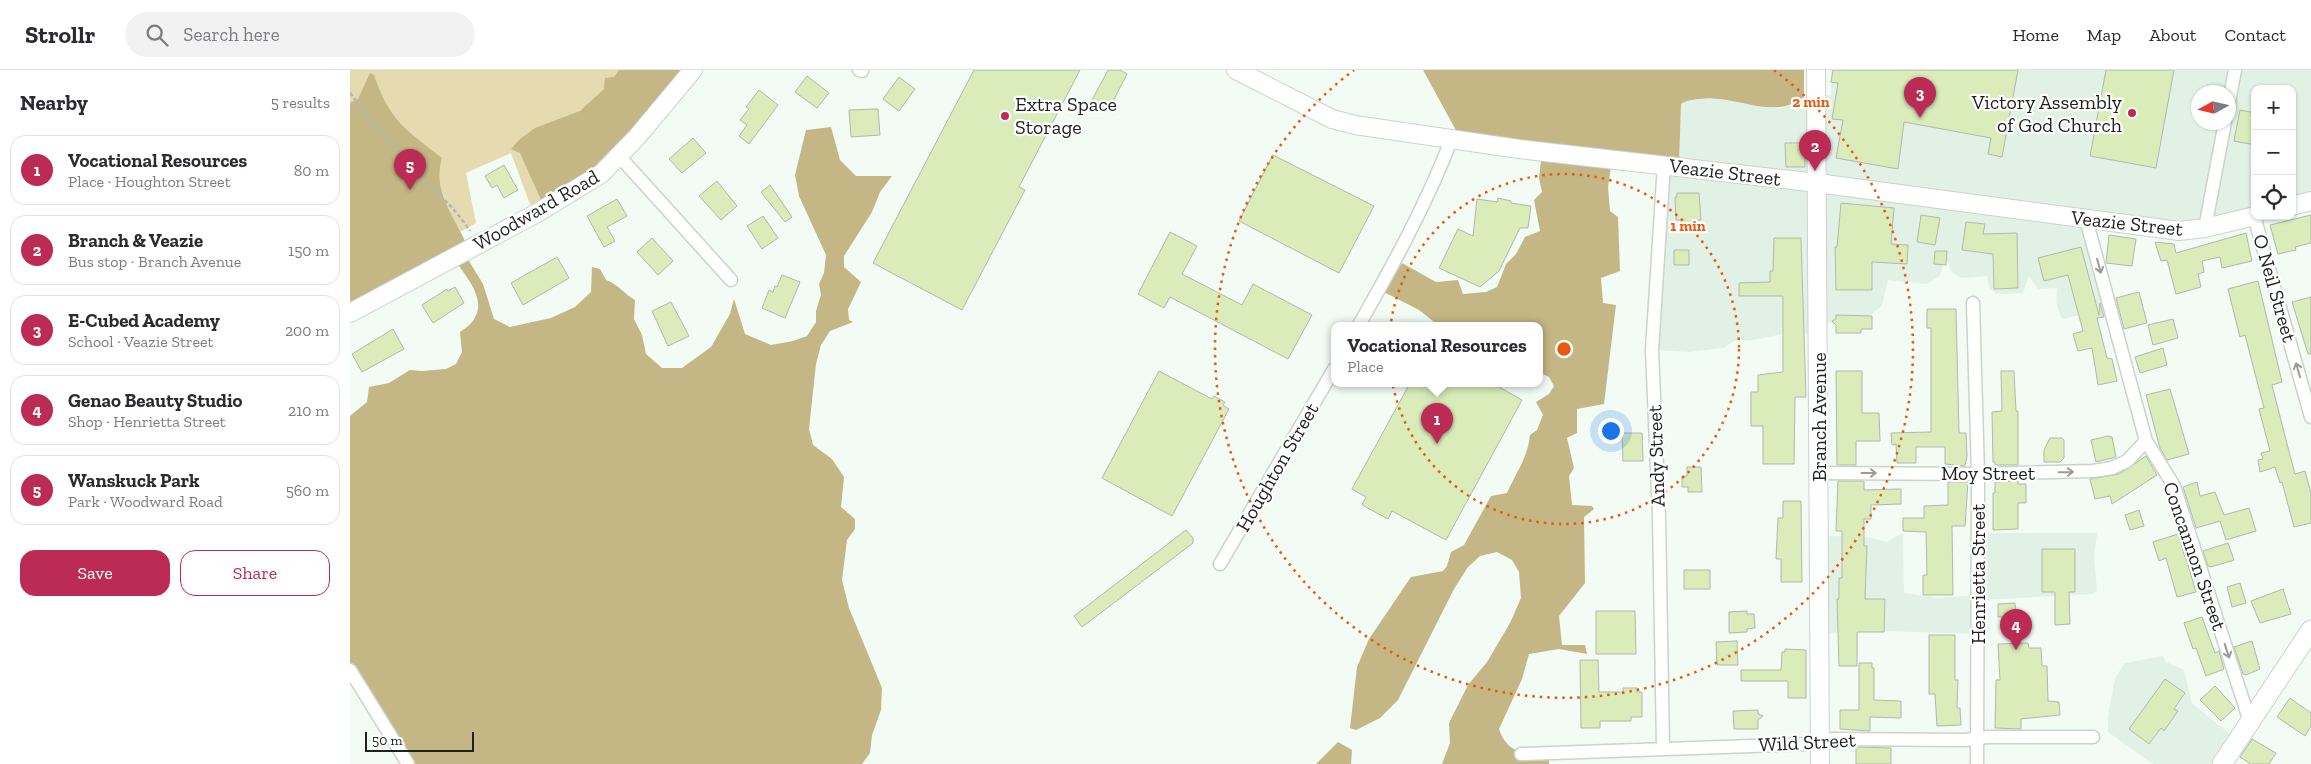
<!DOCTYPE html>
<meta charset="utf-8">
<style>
:root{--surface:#fff;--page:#f2f2f3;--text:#2b2b33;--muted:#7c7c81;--line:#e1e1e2;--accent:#bb2b54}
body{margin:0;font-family:"Zilla Slab",serif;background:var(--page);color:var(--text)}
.controls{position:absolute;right:15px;top:15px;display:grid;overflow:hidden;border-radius:10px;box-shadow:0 1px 4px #0004}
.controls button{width:45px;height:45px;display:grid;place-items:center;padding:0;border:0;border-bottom:1px solid var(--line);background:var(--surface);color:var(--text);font:25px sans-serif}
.compass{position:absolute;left:1841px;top:15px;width:45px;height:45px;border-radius:50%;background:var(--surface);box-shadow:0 1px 4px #0004;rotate:262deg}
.scale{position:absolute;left:15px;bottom:12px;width:109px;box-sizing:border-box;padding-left:5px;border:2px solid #1e211f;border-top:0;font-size:14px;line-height:18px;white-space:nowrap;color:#1e211f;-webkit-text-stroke:4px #fff;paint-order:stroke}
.you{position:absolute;left:1260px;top:360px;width:18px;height:18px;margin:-12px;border:4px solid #fff;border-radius:50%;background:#1a73e8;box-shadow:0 0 0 8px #1a73e833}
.badge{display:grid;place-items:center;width:32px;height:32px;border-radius:50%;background:var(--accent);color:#fff;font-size:16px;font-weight:700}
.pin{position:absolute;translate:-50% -41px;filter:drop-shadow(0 1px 2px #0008)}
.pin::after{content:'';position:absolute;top:26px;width:18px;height:15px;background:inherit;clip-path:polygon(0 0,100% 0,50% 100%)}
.popup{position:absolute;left:981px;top:252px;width:212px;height:65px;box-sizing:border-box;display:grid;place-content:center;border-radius:10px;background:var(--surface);filter:drop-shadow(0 1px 4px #0005);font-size:16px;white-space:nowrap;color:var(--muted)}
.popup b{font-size:19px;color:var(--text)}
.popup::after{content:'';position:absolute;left:50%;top:100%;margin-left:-10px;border:10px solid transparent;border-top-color:var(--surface)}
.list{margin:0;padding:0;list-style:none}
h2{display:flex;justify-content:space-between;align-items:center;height:65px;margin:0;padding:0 20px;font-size:21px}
h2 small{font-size:16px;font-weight:400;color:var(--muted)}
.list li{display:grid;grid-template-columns:32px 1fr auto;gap:15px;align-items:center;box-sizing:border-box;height:70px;margin:0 10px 10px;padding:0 10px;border:1px solid var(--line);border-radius:15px}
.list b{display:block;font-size:19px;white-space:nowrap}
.list p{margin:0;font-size:16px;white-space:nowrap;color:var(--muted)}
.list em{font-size:16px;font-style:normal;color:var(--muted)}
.actions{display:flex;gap:10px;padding:15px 20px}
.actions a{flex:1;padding:11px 0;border:1px solid var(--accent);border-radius:15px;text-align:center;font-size:18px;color:var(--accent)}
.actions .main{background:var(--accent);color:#fff}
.icon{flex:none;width:28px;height:28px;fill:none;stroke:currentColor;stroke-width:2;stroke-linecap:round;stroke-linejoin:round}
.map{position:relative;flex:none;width:1961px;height:694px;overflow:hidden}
header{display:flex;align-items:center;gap:30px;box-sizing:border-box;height:70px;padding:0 25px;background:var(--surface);border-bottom:1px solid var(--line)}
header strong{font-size:24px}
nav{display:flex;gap:28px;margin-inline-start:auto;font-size:18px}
.search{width:350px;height:45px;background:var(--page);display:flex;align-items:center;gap:12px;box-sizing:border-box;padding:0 18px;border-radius:28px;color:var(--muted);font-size:19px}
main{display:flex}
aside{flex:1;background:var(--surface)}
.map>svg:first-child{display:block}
.built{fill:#e2f1e6;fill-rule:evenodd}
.green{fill:#e6dbb0}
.forest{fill:#c4b785}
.building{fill:#d9ecba;stroke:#b3b7ae}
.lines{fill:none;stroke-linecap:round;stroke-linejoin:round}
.street-casing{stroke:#cad3cc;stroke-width:15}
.secondary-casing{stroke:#cad3cc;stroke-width:20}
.primary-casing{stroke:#cad3cc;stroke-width:21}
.path{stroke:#b1b9b3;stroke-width:2.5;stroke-dasharray:4 2.5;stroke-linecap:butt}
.street{stroke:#fff;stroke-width:12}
.secondary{stroke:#fff;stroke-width:18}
.primary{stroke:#fff;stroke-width:19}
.oneway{stroke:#9a9b9a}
.ring{fill:none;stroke:#e8590c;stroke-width:2.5;stroke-dasharray:2.5 5}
.poi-dot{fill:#bb2b54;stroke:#fff;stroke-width:2}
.labels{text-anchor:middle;stroke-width:4.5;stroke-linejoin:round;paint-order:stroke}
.poi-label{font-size:20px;fill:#1e211f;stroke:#fff;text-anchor:end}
.street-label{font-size:20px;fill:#1e211f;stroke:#fff}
.centre{fill:#e8590c;stroke:#fff;stroke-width:2.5}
.ring-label{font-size:15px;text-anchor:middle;font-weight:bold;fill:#e8590c;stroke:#fff;stroke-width:4.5;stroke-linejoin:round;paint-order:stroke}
</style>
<header>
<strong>Strollr</strong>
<div class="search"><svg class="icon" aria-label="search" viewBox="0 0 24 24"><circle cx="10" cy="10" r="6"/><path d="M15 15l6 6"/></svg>Search here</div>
<nav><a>Home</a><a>Map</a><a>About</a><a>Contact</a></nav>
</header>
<main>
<aside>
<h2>Nearby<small>5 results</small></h2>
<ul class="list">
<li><span class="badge">1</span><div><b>Vocational Resources</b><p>Place · Houghton Street</p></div><em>80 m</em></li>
<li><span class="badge">2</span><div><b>Branch &amp; Veazie</b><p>Bus stop · Branch Avenue</p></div><em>150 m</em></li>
<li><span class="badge">3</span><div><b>E-Cubed Academy</b><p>School · Veazie Street</p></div><em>200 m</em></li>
<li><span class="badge">4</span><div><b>Genao Beauty Studio</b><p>Shop · Henrietta Street</p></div><em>210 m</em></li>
<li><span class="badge">5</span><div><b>Wanskuck Park</b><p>Park · Woodward Road</p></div><em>560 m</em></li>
</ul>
<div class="actions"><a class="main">Save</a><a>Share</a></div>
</aside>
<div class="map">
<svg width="1961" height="694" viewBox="0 0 1961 694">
<rect width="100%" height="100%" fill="#f2fbf4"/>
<path class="built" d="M1481,0H1961V132L1942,138V19H1905V146H1917L1869,158L1743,150L1761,238L1712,249L1706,232L1707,218L1688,219L1679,206L1673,223L1646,224L1639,217L1637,206L1612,208L1602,203L1595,185L1590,206L1577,214L1538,210L1532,235L1521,245L1509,251L1474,253L1470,265L1442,262L1404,270L1384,271L1374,278L1338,282L1306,280L1319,97L1329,94L1331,34L1335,31L1355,28H1371L1428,39L1445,34L1454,27L1481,25ZM1848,22H1878V52H1848Z
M1553,463L1554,523L1588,528L1630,525L1629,463H1747L1744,486L1747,521L1743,524L1633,530V564L1535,561L1474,563L1477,466L1517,467L1537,472Z
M1813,586L1816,592L1834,600L1842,633L1881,665L1860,694H1803L1758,662V646L1765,608L1775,593Z"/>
<path class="green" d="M0,0H328L255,85L181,137L161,83L116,103L126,153L0,226Z"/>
<path class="forest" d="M269,0H347L296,67L195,139L170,83L161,79L170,69L185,58L230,41L254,19L255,8L264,7Z
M1073,0H1454V27C1423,52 1384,23 1349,29C1342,30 1336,30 1331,34L1329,94L1262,90L1258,117L1260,141L1268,147L1270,201L1251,208L1253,233L1266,235L1254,334L1227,339V363L1217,368L1224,398L1219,406L1222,435L1242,436L1244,439L1234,447L1235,513L1209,546L1212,575H1235L1237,584L1209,579L1179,584L1172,609L1149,659C1158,685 1176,684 1199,683V694H1092L1100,673L1099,653L1118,615L1137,592L1160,553L1171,528L1169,502L1162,490L1147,482L1130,486L1118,497L1104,519L1048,630L1030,648L1006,660L1000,658L1007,597L1019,569L1061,507L1093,501L1097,496L1101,482L1114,475L1141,426L1157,423C1166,403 1178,387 1180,365L1187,360L1193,345L1186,332L1199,324L1204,316L1199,307L1190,303V255H1088L1069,240L1034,222L1052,193L1086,212L1108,210L1113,224L1136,222L1147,217L1156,194L1166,184L1175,167L1190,161L1184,130L1192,122L1189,108L1192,82L1108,64Z
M20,3L24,5C39,50 56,60 92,88C81,124 108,150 120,182L116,186L133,214L144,249L160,257L201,248L225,237L241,222L242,197L250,199L256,210C268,214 274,224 285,230L284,249L292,265L296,284L312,298H332L361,277L380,244L384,229L395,264L421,275L443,271L457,266L466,252V241L471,225L469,214L474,203L476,185L449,126L445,105L456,60L481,57L490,90L506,106H542L530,122L522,142L494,186V197L511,212L498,239L499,250L503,252L480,261L471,275L466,294L459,359L463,375L482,389L494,407L491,437L505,449V459L497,470L492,510L499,538L532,618L531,640L522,665L520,683L512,694H56L15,631L0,613V346L17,332L19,317L39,313L60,300L72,301L96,299L106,294L112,282L110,262C144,241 123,215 106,192L0,249V33L8,29Z
M988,672L1002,680L1001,694H966Z"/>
<path class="building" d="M624,0H730L669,117L675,120L612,240L523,193Z
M758,0H770L777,4L759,39L742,30Z
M1483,0H1668L1652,87L1638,84L1641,68L1554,52L1548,99L1486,88L1493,50L1482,49L1488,13L1481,12Z
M1756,0H1824L1806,98L1740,86Z
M457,6L479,23L467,38L445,22Z
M549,7L565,19L549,41L533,29Z
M409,20L428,35L399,74L389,66L397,55L390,50L399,39L396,37Z
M528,39L530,65L501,67L499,40Z
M1890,40L1905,43V75L1884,71Z
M343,68L356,83L332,103L319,89Z
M1435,73H1455V97H1436Z
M923,85L1024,136L989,203L889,151Z
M154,95L168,120L154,128L147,115L142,118L135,106Z
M367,111L387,136L371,150L349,126Z
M420,115L442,147L435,152L411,122Z
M1327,123H1349L1351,150H1345V154H1331V150H1326L1325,127H1327Z
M1148,128L1161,131V133L1181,136L1178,158H1170L1149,201L1130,217L1089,198L1108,159L1123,166L1127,129L1147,132Z
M267,129L277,146L257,157L265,171L254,177L237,146Z
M1491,133L1544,138L1541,174L1558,175L1557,194L1522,192V220H1486L1485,177H1487Z
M1571,145L1590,148L1585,175L1567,172Z
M1961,145V173L1945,177L1946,180L1928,184L1920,155Z
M413,146L428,168L412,179L397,156Z
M1616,152L1635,154L1633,164L1667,163L1668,218L1644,219L1643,184L1612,180Z
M820,162L847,176L832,204L892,235L903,214L962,245L938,289L820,227L814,238L788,224Z
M1896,163L1902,191L1872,198L1870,187L1852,191L1854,202L1848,204L1851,217L1826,224L1817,190L1811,191L1805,172L1824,174L1826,183Z
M1759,165L1786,169L1782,196L1756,193Z
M302,168L323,191L308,205L287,182Z
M1424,168H1451L1456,327H1445L1444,394H1413V356H1401V322H1408V305L1433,302V226H1389V213L1420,212V201H1423Z
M1731,177L1749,245L1750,233L1754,247L1747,248L1757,288L1762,289L1767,311L1748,315L1742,278L1728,281L1723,264L1733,261L1718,205L1694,211L1688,188Z
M1324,180H1339V195H1324Z
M1585,181H1597L1596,195L1584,194Z
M207,187L219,208L173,235L161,213Z
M432,205L450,212L435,248L412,238L419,220L423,222L425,216L427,217Z
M1908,211L1932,312L1922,315L1937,374L1945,404L1955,401L1961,423V453L1944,457L1932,412L1930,413L1925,397L1910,402L1908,390L1913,389L1911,383L1920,381L1909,339L1914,338L1895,265L1890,267L1878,219Z
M105,217L114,233L83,253L72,235L97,219L98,221Z
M1789,222L1797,253L1774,259L1766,228Z
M1961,227V284H1958L1942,232Z
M321,232L339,266L318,276L302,241Z
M1577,239H1606L1609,363H1616L1617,386L1615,396L1595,394V377H1566V393H1547L1546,374L1542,375L1541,363L1581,362V258H1577Z
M1486,245L1522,246V259H1511V263H1486V255L1482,251L1486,249Z
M1823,249L1828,268L1803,275L1798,255Z
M43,259L54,279L12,302L2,284Z
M1813,278L1817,295L1790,303L1785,287Z
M809,301L862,329L864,326L875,332L873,335L879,339L822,446L752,408Z
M1486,301H1512V343H1529L1530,371H1506V395H1487Z
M1651,301H1664L1666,341H1668V395H1645V392H1643L1642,342L1652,341Z
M1060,313H1142L1172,330L1096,470L1042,441L1038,449L1012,435L1016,427L1002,419Z
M1820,319L1839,384L1817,390L1810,378L1796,325Z
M1272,363H1292L1293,391H1273Z
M1758,366L1762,367L1766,387L1746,392L1741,370Z
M1700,368H1712L1714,370V388L1710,392H1694V380Z
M1796,386L1807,405L1762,434L1760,426L1745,429L1740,409L1769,404Z
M1337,397H1351L1352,422H1338V417H1332V406H1337Z
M1488,411H1514V420L1551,419V434L1521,435V449H1514V476H1517L1515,529H1535L1534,562H1507V596H1489L1487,529H1489V508H1492V461H1486Z
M1668,411V414H1676V433H1668V459L1643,460V423H1645V412Z
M1598,412H1618L1615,456H1602L1603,525H1573V505H1577L1576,462L1553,461V448H1574V436L1598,435Z
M1847,412L1850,426L1865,422L1874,445L1899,438L1906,461L1876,470L1870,451L1846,458L1833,417Z
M1433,431H1451L1452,512H1431V489H1426L1428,448H1433Z
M1789,440L1794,456L1780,460L1775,445Z
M836,460L843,468V473L732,557L724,546Z
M1828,464L1835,487L1838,486L1839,489L1836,488L1846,522L1827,527L1816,488L1809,491L1803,472Z
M1878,473L1884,490L1861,497L1858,496L1853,481Z
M1692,479H1725V522H1719L1720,554L1705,555V522H1692Z
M1334,500H1360V519H1334Z
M1890,513L1896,533L1882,537L1877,517Z
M1933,519L1941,544L1910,553L1901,531Z
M1665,533L1666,547H1648V534Z
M1246,541H1285L1286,584H1246Z
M1397,541V544H1404L1405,558L1397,559V562L1379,563V542Z
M1852,547L1865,583L1869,581L1874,599L1856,606L1846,578L1843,579L1834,553Z
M1579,565H1605V610H1608L1607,638H1610L1611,655L1587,656L1585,624H1579Z
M1387,571L1388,595H1367L1366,572Z
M1902,571L1910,599L1896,605L1893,604L1884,577Z
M1678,573L1679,578H1691L1692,596H1697L1698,631L1709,632L1710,645L1671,649V659L1645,658L1646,610H1650L1648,574Z
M1435,579L1456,580V628H1438V611H1391V600H1431L1432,582H1435Z
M1230,590H1248L1249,622H1273V618H1287V622H1292V647H1281V651H1250V658H1231Z
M1509,593H1522V598H1524V630L1551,631V648L1520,647V661L1490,659V640H1509Z
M1815,609L1835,623L1824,639L1828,641L1814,661L1811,658L1799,674L1779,659Z
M1865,616L1885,638L1871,651L1850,630Z
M1940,628L1961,643V656L1955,666L1927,647Z
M1408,640V644L1413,646L1408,650V659H1384L1383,641Z
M1902,669L1926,683L1919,694H1901L1890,687Z
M1506,677L1541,678V694H1506Z"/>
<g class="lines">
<defs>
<path id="street" d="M509,0L512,1
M1878,37L1885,0
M270,87L381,210
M1904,146L1961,347
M1736,149L1796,371L1824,416L1900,652
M1855,158L1875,52
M1623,233L1628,404L1627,694
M1009,255C1043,195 1077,133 1102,68
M1470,403L1628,404L1743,401L1762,398L1777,391L1796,371
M870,494L984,299
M0,600L58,694
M1313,678L1309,446L1302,280L1314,94
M1171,684L1458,674L1482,669L1615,670L1637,667H1743"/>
<path id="secondary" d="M886,0L982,49L1005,55L1169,79L1467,113L1829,161L1855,158L1905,146
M1466,0L1470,694
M1942,136L1961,131
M0,243L187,143L251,104L287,67L343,0"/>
<path id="primary" d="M1872,694L1961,560"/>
</defs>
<use href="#street" class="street-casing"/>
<use href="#secondary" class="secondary-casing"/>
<use href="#primary" class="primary-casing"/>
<path class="path" d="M0,23C24,54 49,84 76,112C94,129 106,140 120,161"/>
<use href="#street" class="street"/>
<use href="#secondary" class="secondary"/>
<use href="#primary" class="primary"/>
</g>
<defs><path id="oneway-shaft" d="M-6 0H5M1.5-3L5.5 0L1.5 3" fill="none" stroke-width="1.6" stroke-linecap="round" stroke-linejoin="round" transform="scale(1.25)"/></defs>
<g class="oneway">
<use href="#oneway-shaft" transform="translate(1749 196) rotate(75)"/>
<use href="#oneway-shaft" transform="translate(1948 300) rotate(-106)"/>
<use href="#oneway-shaft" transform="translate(1716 402) rotate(-1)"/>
<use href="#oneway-shaft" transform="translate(1519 403)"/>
<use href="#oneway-shaft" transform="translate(1877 581) rotate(72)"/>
</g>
<g class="ring">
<circle cx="1214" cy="279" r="175"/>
<path d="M1424 0A349 349 0 1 1 1004 0"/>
</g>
<g class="poi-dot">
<circle cx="1782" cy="43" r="5"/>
<circle cx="655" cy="46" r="5"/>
</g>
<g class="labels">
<g class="poi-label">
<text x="1772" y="39">Victory Assembly<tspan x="1772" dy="23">of God Church</tspan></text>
<text x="665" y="41" text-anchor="start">Extra Space<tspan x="665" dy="23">Storage</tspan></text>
</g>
<g class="street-label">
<text transform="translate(1375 102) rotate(7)" y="7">Veazie Street</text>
<text transform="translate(186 140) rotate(-30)" y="7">Woodward Road</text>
<text transform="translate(1777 153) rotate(6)" y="7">Veazie Street</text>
<text transform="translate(1925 218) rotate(74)" y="7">O Neil Street</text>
<text transform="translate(1469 347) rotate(-90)" y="7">Branch Avenue</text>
<text transform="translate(1306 386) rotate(-92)" y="7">Andy Street</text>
<text transform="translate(927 397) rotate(-60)" y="7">Houghton Street</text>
<text x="1638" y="410">Moy Street</text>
<text transform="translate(1845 486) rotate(71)" y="7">Concannon Street</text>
<text transform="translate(1628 504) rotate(-90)" y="7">Henrietta Street</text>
<text transform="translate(1457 672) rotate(-3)" y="7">Wild Street</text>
</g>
</g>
<circle cx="1214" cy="279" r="8" class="centre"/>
<g class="ring-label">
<text x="1461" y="37">2 min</text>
<text x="1338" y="161">1 min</text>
</g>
</svg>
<div class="controls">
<button>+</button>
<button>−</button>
<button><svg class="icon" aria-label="locate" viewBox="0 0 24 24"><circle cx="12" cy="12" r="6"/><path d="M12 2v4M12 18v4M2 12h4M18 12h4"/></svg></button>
</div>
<svg class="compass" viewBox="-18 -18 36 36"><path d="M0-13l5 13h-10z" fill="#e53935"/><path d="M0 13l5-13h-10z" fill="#7c7c81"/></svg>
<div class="scale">50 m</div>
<div class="you"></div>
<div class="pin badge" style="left:1087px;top:374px">1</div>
<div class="popup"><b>Vocational Resources</b>Place</div>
<div class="pin badge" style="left:1465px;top:101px">2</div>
<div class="pin badge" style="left:1570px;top:48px">3</div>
<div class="pin badge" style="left:1666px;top:580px">4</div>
<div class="pin badge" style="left:60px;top:120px">5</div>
</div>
</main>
